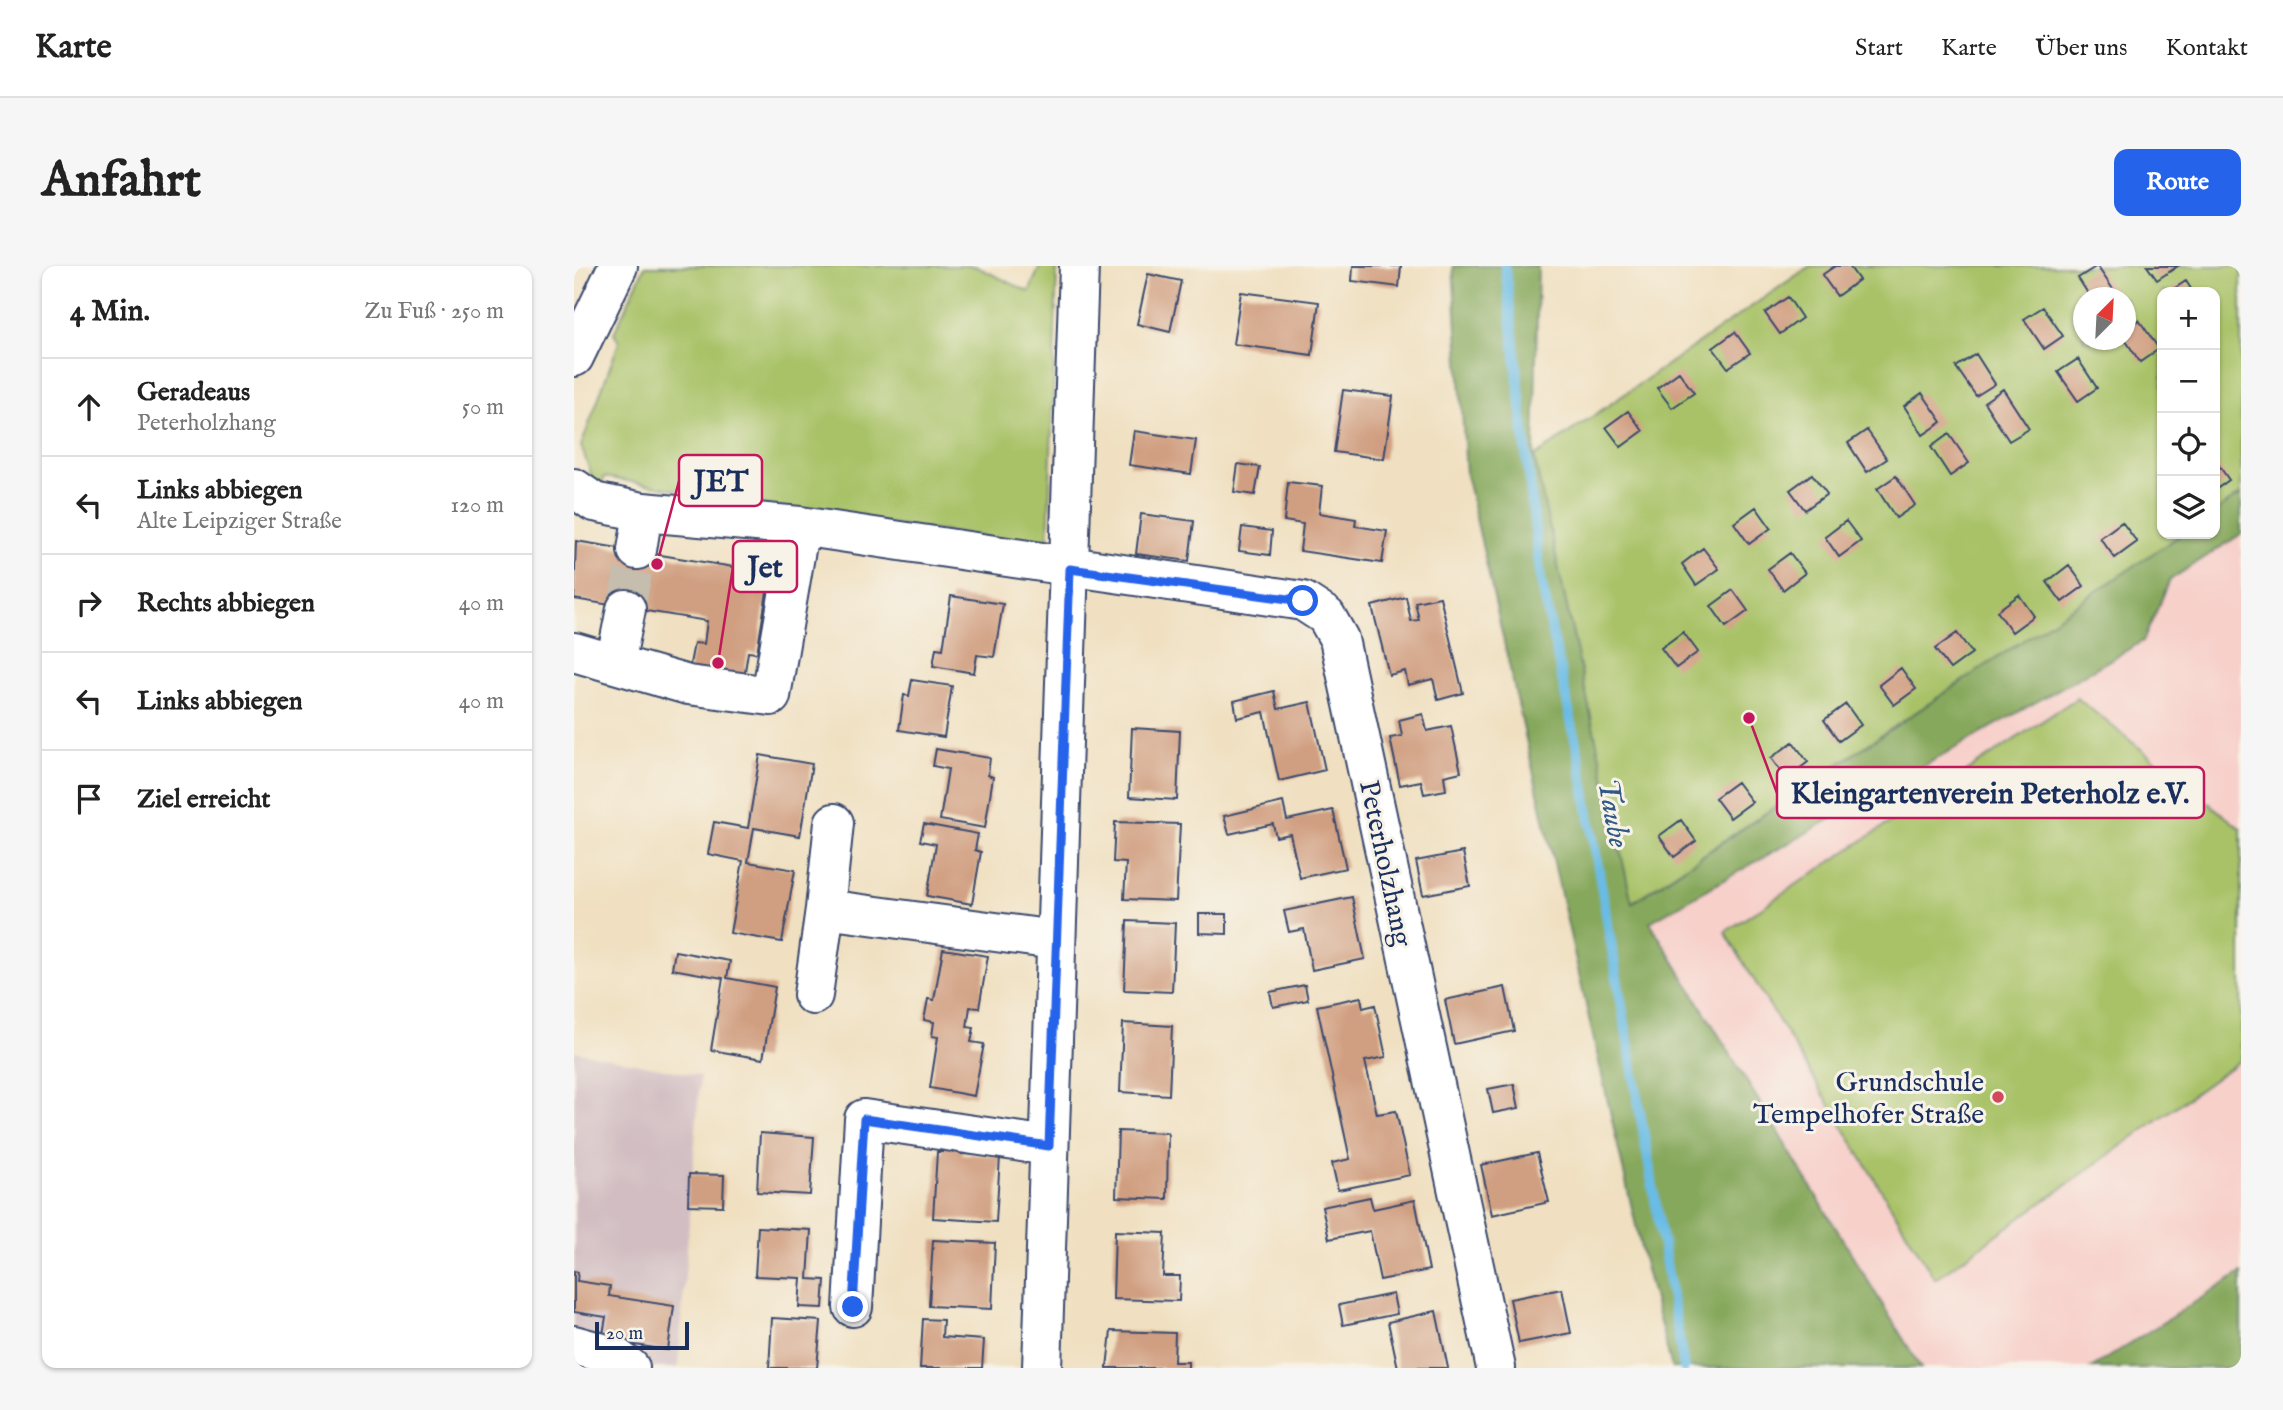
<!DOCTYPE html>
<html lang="de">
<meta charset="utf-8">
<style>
:root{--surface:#fff;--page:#f6f6f6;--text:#222;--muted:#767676;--line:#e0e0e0;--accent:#2563eb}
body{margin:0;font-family:"IM FELL English",serif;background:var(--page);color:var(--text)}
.controls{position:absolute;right:21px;top:21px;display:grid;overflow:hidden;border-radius:14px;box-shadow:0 2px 5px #0004}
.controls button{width:63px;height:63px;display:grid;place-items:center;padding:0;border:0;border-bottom:2px solid var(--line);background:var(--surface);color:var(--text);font:35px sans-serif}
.compass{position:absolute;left:1499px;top:21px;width:63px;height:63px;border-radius:50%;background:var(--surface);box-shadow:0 2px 5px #0004;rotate:24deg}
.scale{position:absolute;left:21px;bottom:18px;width:94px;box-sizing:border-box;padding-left:7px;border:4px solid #1b2f5e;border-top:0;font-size:19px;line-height:24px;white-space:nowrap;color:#1b2f5e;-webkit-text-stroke:5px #f7f3e8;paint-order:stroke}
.stop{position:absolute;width:21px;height:21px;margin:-16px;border:5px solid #2563eb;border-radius:50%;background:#fff}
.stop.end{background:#2563eb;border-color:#fff;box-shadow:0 2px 7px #0008}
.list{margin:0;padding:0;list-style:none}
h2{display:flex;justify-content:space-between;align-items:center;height:91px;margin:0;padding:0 28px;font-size:30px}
h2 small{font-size:23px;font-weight:400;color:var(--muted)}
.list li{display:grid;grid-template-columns:46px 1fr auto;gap:21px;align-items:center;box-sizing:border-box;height:98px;padding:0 28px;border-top:2px solid var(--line)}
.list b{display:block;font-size:26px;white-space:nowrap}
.list p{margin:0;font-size:23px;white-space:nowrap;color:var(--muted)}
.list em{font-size:23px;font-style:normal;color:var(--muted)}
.icon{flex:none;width:38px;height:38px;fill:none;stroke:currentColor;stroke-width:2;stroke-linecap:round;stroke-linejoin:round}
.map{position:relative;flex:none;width:1667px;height:1102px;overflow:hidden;border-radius:14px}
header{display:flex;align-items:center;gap:42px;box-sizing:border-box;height:98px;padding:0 35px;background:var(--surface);border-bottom:2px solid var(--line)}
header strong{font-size:33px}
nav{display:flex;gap:38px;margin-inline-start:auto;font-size:24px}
.intro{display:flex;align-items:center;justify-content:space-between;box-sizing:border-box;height:168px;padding:0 42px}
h1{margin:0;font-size:49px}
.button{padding:18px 32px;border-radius:14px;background:var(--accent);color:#fff;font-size:24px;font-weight:700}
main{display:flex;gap:42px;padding:0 42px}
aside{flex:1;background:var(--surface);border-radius:14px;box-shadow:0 2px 5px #0004}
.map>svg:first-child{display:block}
.built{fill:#f7d0ca}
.industrial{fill:#d2bec2}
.green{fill:#a9c268;stroke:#627863;stroke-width:2;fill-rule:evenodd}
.forest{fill:#86a85c;stroke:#506c5d;stroke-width:2}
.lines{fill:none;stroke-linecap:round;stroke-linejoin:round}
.stream{stroke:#69bce5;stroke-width:10}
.building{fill:#d09e80}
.minor-tunnel{stroke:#c5bdad;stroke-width:38;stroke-dasharray:38 19;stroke-linecap:butt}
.minor-casing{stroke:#3b4a6d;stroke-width:42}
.minor{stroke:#fff;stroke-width:38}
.route{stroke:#2563eb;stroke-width:9}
.poi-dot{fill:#d1495b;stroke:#f7f3e8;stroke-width:2.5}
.labels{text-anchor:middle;stroke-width:6;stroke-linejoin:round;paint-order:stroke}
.street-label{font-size:28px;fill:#1b2f5e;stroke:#f7f3e8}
.poi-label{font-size:28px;fill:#1b2f5e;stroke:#f7f3e8;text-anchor:end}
.water-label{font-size:30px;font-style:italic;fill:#325986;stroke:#f7f3e8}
.leader{fill:none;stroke:#c2185b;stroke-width:2.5}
.callout-dot{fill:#c2185b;stroke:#f7f3e8;stroke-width:2.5}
.callout{fill:#f7f3e8;stroke:#c2185b;stroke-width:2.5}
.callout-label{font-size:30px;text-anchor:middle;font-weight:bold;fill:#1b2f5e}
</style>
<header>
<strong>Karte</strong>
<nav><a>Start</a><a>Karte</a><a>Über uns</a><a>Kontakt</a></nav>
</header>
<div class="intro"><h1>Anfahrt</h1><a class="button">Route</a></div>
<main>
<aside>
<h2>4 Min.<small>Zu Fuß · 250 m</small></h2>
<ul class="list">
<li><svg class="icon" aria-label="ahead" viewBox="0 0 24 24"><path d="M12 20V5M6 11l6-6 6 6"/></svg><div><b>Geradeaus</b><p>Peterholzhang</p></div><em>50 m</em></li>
<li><svg class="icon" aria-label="left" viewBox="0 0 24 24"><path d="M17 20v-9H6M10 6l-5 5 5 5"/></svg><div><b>Links abbiegen</b><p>Alte Leipziger Straße</p></div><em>120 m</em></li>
<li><svg class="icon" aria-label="right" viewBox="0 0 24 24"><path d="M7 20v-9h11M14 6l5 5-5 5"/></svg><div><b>Rechts abbiegen</b></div><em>40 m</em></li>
<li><svg class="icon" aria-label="left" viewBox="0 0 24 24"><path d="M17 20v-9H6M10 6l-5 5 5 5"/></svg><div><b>Links abbiegen</b></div><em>40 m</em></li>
<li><svg class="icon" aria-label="arrive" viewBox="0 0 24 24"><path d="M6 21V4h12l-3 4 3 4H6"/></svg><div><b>Ziel erreicht</b></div></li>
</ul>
</aside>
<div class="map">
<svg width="1667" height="1102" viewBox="0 0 1667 1102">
<rect width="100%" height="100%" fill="#f7f3e8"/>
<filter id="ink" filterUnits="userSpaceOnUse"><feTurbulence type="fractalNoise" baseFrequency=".0143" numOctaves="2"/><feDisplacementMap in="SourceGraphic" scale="14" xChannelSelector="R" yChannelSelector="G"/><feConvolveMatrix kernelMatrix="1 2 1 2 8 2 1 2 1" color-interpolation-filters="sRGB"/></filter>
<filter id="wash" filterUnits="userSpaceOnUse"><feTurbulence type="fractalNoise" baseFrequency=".00686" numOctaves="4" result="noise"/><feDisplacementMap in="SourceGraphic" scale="28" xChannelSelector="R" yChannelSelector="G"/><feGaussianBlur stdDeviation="1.57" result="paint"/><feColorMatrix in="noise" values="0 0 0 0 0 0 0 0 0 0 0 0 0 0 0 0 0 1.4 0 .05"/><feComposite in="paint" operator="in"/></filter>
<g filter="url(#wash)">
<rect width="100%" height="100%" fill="#f0e0c1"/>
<path class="built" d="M1667,268V1007L1517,1102H1347L1075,656L1569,375L1596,314Z"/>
<path class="industrial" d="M0,785L126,810L104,1102H0Z"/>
<path class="green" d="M71,0H401L455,26L466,0H483L474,280L238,247L30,211L28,224L22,222L7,180L45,76L40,67Z
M1236,0H1667V228L1641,246V26H1588V268H1608L1057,637L960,191ZM1510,32H1552V74H1510Z
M1503,432L1667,563V794L1361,1013L1151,666Z"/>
<path class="forest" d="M879,0H964L960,191L1058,637L1608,268H1641V246L1667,228V268L1596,314L1569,375L1076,656L1347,1102H1098L1071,1000L892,208Z
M1667,1007V1102H1517Z"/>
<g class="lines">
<path class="stream" d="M931,0L967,315L1006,496L1110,1102"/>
</g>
<g id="blocks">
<path class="building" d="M779,0H827L825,21L778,15Z
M1261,0H1275L1285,14L1263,30L1248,9Z
M1523,0L1543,29L1539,32H1517L1504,12Z
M1573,0H1604L1583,14Z
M574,8L607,15L596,66L563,58Z
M1612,15L1619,26H1595Z
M667,26L745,36L738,89L659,78Z
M1214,31L1228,52L1206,68L1191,47Z
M1469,41L1489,70L1470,83L1450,53Z
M1565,54L1585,83L1566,96L1552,75V63Z
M1161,66L1176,87L1154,102L1139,82Z
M1402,88L1421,118L1402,130L1382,101Z
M1504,93L1523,122L1504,135L1484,106Z
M1105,106L1120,127L1098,142L1083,122Z
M1429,123L1455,163L1435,175L1410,136Z
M769,124L819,130L810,193L760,186Z
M1348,127L1368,156L1349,169L1330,140Z
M1054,145L1069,165L1047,181L1032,161Z
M1293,164L1313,193L1293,206L1274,177Z
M560,165L622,174L617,208L555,199Z
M1375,168L1395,197L1376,210L1357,181Z
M1641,194L1655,214L1641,224Z
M664,198L686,201L681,229L660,226Z
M1238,208L1253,228L1231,244L1216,224Z
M1322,210L1341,239L1322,252L1303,223Z
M714,216L748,220L745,247L782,253L781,260L813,265L808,297L726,285L729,258L710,255Z
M1182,241L1197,262L1175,278L1160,257Z
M567,248L620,255L615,295L562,288Z
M1272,255L1287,275L1265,291L1251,271Z
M1548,256L1563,276L1541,292L1526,272Z
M668,261L698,265L696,289L665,285Z
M2,275L196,307L183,387L174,386L169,418L114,409L120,377L130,378L133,355L0,333Z
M1129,282L1145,303L1122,319L1108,298Z
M1216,287L1231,307L1209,324L1194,303Z
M1495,299L1510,320L1488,336L1473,316Z
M1159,324L1174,345L1152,361L1137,340Z
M1445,329L1460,350L1438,366L1423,345Z
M377,330L429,338L420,391L403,389L400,407L359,400L362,382L369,383Z
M832,331L837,355L845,354L841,336L866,331L889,427L864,434L859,413L834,419L831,405L815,409L798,340Z
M1109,366L1124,386L1102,402L1087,382Z
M1383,367L1398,387L1376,403L1361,383Z
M1327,402L1342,423L1320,439L1305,419Z
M338,414L378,420L370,471L325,464L330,429L335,430Z
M700,425L704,443L736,436L751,504L705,515L690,446L663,452L660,435Z
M1272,438L1287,459L1265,475L1250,454Z
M849,448L853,465L877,460L887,506L870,510L872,524L850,528L847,515L826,519L816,472L828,470L825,454Z
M558,462L606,465L603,534L555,531Z
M1219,476L1234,496L1212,513L1197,492Z
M362,483L416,492L414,509L419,511L411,562L366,554L374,503L359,500Z
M186,489L238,498L226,570L180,562L174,596L221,604L208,676L156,667L169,595L134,588L140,556L174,562Z
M1163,516L1178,536L1156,552L1141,532Z
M709,536L713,554L759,544L772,602L726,612L716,568L702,571L699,558L655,568L650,550Z
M1107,554L1122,575L1100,591L1085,570Z
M541,556L606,558L602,635L550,633L552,597L539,596Z
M350,558L404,568L401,584L407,586L398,638L353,630L362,578L346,575Z
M889,586L896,620L849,629L842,595Z
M778,631L791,693L738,704L730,663L715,666L710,645Z
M625,648H653V668L625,667Z
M553,655L601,657L598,726L550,724Z
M369,683L414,690L405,742L396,741L393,761L400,762L397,776L410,778L400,830L356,822L364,771L358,770L360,756L350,754L354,733L360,734Z
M101,685L156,695L153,712L201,721L189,793L137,784L149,712L98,703Z
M731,719L734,734L699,741L696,726Z
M931,721L940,765L880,778L871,734Z
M787,731L789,742L801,739L812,791L791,795L803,848L822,845L836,909L764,924L758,897L776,893L743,740Z
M549,757L598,760L595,829L546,826Z
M940,818L945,842L919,847L914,823Z
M544,865L594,867L593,933L542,931Z
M186,867L240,871L236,929L183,926Z
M369,869L389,871L388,888L426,890L422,956L359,952L363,886H368Z
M963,887L975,936L918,949L907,899Z
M115,908L150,909L149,940L114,939Z
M796,931L799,943L841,934L855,1004L806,1014L796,965L755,973L748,941Z
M184,961L237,964L234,1013L251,1014L249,1042L225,1041L227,1012L181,1010Z
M541,965L591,967L589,1010H606L605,1035L539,1033Z
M359,974L421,977L418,1043L355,1040Z
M0,1005L4,1006L3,1015L36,1020L35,1030L100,1040L94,1084L28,1074L32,1051L0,1046Z
M988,1023L997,1067L945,1077L936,1033Z
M819,1028L823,1048L769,1059L765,1039Z
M862,1045L874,1102H824L814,1056Z
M198,1052L247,1055L243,1102H195Z
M349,1053L369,1054L368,1071L410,1074L408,1102H346Z
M537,1065L601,1067L600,1096H614V1102H533Z"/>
</g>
</g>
<g filter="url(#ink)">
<use href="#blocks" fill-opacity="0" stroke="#3b4a6d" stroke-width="2"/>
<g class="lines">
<path class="minor-tunnel" d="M52,343L63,284"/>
<defs>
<path id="minor" d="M0,91L44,0
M0,222L20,236L69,246L226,260L729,335L752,350L765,373L922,1102
M63,284L69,246
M0,386L41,398L52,343
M41,398L114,419L197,430L226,260
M251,643L260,557
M239,729L251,643L481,674
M279,1041L290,853L475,880
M0,1079L40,1090L56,1102
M468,1102L505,0"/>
</defs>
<use href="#minor" class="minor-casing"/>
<use href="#minor" class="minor"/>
</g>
</g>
<g class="lines" filter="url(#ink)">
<path class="route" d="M279,1041L290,853L475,880L496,303L729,335"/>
</g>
<circle class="poi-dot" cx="1424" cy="831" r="7"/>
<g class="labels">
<g class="street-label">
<text transform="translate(813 597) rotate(78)" y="10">Peterholzhang</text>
</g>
<g class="poi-label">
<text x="1410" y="825">Grundschule<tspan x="1410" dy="32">Tempelhofer Straße</tspan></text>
</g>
<g class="water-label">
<text transform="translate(1040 547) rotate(80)" y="10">Taube</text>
</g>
</g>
<path class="leader" d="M83 298L105 215M144 397L159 301M1175 452L1203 527"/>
<g class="callout-dot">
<circle cx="83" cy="298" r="7"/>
<circle cx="144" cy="397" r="7"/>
<circle cx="1175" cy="452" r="7"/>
</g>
<g class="callout">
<rect x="105" y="189" width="83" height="51" rx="7"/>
<rect x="159" y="275" width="64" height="51" rx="7"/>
<rect x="1203" y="501" width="427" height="51" rx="7"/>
</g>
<g class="callout-label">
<text x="147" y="225">JET</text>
<text x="191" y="311">Jet</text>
<text x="1416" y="537">Kleingartenverein Peterholz e.V.</text>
</g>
</svg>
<div class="controls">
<button>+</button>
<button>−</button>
<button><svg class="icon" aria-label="locate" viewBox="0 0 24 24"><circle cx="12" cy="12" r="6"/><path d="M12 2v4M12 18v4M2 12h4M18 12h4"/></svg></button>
<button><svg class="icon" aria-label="layers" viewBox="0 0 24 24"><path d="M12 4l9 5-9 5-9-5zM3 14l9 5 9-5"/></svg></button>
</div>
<svg class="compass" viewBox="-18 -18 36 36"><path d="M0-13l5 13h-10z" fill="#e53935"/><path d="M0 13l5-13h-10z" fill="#767676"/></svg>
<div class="scale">20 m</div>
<div class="stop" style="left:729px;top:335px"></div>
<div class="stop end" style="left:279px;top:1041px"></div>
</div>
</main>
